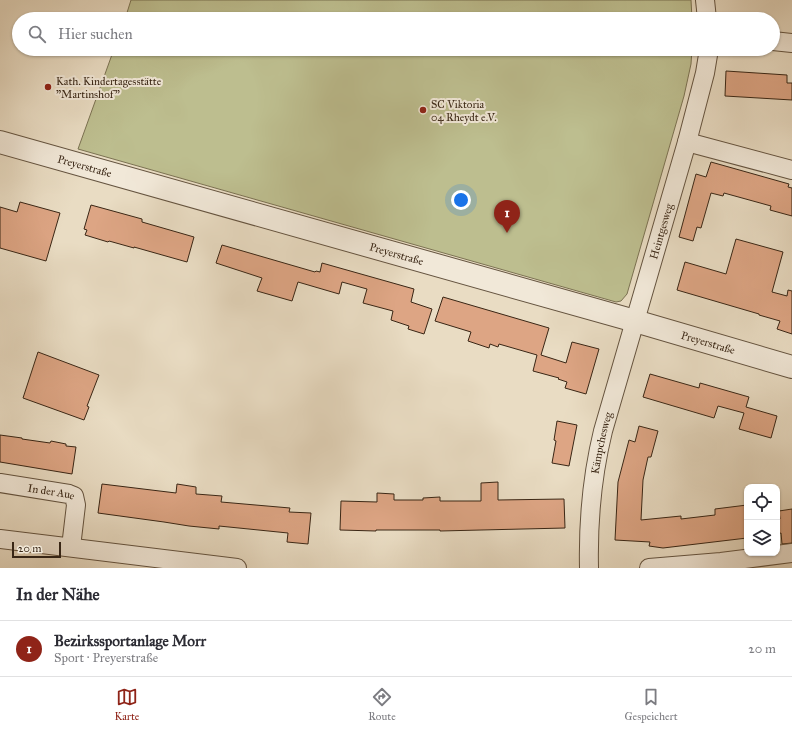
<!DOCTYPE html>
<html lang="de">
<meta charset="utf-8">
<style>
:root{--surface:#fff;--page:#f7f7f7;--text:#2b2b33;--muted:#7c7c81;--line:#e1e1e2;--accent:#8f2418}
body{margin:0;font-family:"IM FELL Great Primer",serif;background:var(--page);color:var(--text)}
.controls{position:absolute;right:12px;bottom:12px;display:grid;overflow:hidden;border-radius:8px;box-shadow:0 1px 3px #0004}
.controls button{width:36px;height:36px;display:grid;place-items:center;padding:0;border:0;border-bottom:1px solid var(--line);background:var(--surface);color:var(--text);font:20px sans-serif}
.scale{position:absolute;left:12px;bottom:10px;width:49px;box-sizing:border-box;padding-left:4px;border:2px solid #392615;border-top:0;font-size:11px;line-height:14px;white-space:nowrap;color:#392615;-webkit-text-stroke:3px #f1e8d8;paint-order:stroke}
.you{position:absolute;left:461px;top:200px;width:14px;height:14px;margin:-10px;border:3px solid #fff;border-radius:50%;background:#1a73e8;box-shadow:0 0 0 6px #1a73e833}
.badge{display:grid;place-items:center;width:26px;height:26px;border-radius:50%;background:var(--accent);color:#fff;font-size:13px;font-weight:700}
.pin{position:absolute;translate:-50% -33px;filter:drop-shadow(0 1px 2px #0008)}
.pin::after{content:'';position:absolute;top:21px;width:14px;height:12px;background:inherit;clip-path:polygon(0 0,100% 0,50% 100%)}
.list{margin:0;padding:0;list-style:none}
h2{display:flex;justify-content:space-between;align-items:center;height:52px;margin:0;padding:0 16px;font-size:17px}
h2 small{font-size:13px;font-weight:400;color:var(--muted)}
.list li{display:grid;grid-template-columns:26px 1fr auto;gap:12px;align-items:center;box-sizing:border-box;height:56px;padding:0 16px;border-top:1px solid var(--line)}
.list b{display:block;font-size:15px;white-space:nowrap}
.list p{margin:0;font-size:13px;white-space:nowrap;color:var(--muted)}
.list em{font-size:13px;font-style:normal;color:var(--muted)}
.icon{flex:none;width:22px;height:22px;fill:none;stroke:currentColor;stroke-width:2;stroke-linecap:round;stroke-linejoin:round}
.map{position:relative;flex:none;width:792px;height:568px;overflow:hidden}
.search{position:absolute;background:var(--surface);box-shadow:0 1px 3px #0004;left:12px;right:12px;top:12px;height:44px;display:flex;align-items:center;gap:10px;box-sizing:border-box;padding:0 14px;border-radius:22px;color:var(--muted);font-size:15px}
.sheet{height:108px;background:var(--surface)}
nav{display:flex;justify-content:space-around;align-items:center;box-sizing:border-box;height:56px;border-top:1px solid var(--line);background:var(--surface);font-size:11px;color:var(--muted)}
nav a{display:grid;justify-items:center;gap:2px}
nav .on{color:var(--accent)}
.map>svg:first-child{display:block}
.pitch{fill:#bdbe8f;stroke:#7b7252}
.building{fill:#dda584;stroke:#392615}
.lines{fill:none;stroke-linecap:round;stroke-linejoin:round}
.minor-casing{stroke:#655440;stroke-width:20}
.tertiary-casing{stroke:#655440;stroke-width:24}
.minor{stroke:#f1e8d8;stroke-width:18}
.tertiary{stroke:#f1e8d8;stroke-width:22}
.poi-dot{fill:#8f2418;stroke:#f1e8d8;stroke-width:1.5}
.labels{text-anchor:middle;stroke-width:4;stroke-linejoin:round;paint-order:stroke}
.poi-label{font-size:11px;fill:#392615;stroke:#f1e8d8;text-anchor:start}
.street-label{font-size:11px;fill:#392615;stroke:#f1e8d8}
</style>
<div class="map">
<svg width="792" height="568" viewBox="0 0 792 568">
<rect width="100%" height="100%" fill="#e9dcc3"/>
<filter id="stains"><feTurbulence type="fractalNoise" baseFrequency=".005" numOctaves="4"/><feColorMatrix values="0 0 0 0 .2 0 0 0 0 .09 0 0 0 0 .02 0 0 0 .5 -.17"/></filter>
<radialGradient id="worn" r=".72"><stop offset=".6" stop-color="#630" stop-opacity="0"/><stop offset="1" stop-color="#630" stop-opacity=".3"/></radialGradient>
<path class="pitch" d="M131,0H691L692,19H125Z
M114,49H692L691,64L684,96L627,294L621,301L616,302L78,149Z"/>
<path class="building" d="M726,71L787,75V83H792V100L725,96Z
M711,162L789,184L788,187L792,188V216L770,210L771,206L724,193L723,196L711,193L701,228L697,227L693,241L679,237L696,174L706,177Z
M20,202L60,213L46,261L0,248V207L17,212Z
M91,205L142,219V222L194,237L187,262L134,247V248L109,241L108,242L85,235L87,230L84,229Z
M736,239L783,252L772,292L787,296L788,290L792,291V334L777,329L780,321L759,315V314L677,290L685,262L726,274Z
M222,245L315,272L316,271L320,272L322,263L414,289L411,302L432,309L424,334L408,329L409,326L391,320L393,311L363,303L367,289L342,282L339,294L298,282L292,301L257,291L262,278L216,263Z
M443,297L549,328L541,355L566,363L572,342L599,349L586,394L565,388L567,382L558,379L559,378L533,371L537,355L499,344L498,347L490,344L489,348L468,341L471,332L435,321Z
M38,352L99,375L87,406L89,407L84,420L23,398Z
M650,374L699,388L700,383L749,397L746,407L777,416L771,438L739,429L744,413L718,406L714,418L643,397Z
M557,421L577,425L569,466L552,463L556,441L554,440Z
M639,426L658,431L651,457H648L643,480L641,520L681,516V519L715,515V509L747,505V538L663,548L649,546L650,542L615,540L618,482L629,440L635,442Z
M0,435L22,438V439L50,443L51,441L66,444V446L76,447L72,474L0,462Z
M498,482V500L564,499L565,528L440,531V530H376V531L340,530L341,501L377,502V493L394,494V500H423V498L440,497V501H481V483Z
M102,484L176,493L177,484L196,487V494L222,496L221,502L290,508L289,512L311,513L308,544L287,542L288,533L219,526V529L189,526L164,522L98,513Z
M792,509V543L782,544L781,533L777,534V519H780L779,511Z"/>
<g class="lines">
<defs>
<g id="minor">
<path d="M705,0L707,19"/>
<path d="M773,41L792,43"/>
<path d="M687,142L792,170"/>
<path id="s1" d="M0,483L69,494L74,496L76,505L71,547"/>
<path d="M0,539L237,568"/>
<path id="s2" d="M589,568C588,522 592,476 603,431L687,142L705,73L709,49"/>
<path d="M649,568L721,562L792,553"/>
</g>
<g id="tertiary">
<path id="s3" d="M0,142L635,321L792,367"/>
</g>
</defs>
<use href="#minor" class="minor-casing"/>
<use href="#tertiary" class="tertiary-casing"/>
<use href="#minor" class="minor"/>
<use href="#tertiary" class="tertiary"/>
</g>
<g class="poi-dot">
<circle cx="48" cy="87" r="4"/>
<circle cx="423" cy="110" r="4"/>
</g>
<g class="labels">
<g class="poi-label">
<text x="56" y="85">Kath. Kindertagesstätte<tspan x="56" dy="13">"Martinshof"</tspan></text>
<text x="431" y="108">SC Viktoria<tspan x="431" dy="13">04 Rheydt e.V.</tspan></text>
</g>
<g class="street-label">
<text dy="4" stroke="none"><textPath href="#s3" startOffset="88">Preyerstraße</textPath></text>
<text dy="4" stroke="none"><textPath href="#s2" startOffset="346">Heintgesweg</textPath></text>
<text dy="4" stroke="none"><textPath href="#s3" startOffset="412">Preyerstraße</textPath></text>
<text dy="4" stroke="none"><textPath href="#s3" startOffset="736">Preyerstraße</textPath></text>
<text dy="4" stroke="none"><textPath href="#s2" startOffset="126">Kämpchesweg</textPath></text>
<text dy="4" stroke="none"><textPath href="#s1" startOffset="52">In der Aue</textPath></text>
</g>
</g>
<rect width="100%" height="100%" filter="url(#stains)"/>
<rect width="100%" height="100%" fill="url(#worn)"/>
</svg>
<div class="controls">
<button><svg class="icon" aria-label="locate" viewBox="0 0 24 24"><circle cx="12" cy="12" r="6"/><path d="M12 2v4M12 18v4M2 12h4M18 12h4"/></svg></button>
<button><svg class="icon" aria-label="layers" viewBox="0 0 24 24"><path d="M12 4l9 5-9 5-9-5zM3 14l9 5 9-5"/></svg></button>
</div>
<div class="scale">20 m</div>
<div class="you"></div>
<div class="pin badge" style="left:507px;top:233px">1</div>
<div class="search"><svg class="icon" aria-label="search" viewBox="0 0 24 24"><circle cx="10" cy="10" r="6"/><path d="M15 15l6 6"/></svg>Hier suchen</div>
</div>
<section class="sheet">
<h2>In der Nähe<small></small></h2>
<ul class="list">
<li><span class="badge">1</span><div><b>Bezirkssportanlage Morr</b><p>Sport · Preyerstraße</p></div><em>20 m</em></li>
</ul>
</section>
<nav>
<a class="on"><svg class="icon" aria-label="map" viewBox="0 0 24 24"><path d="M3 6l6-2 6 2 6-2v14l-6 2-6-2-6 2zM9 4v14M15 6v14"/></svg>Karte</a>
<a><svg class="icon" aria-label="directions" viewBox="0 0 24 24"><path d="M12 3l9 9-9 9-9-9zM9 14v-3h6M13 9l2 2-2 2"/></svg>Route</a>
<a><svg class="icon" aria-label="saved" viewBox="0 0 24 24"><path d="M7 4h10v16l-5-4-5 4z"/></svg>Gespeichert</a>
</nav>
